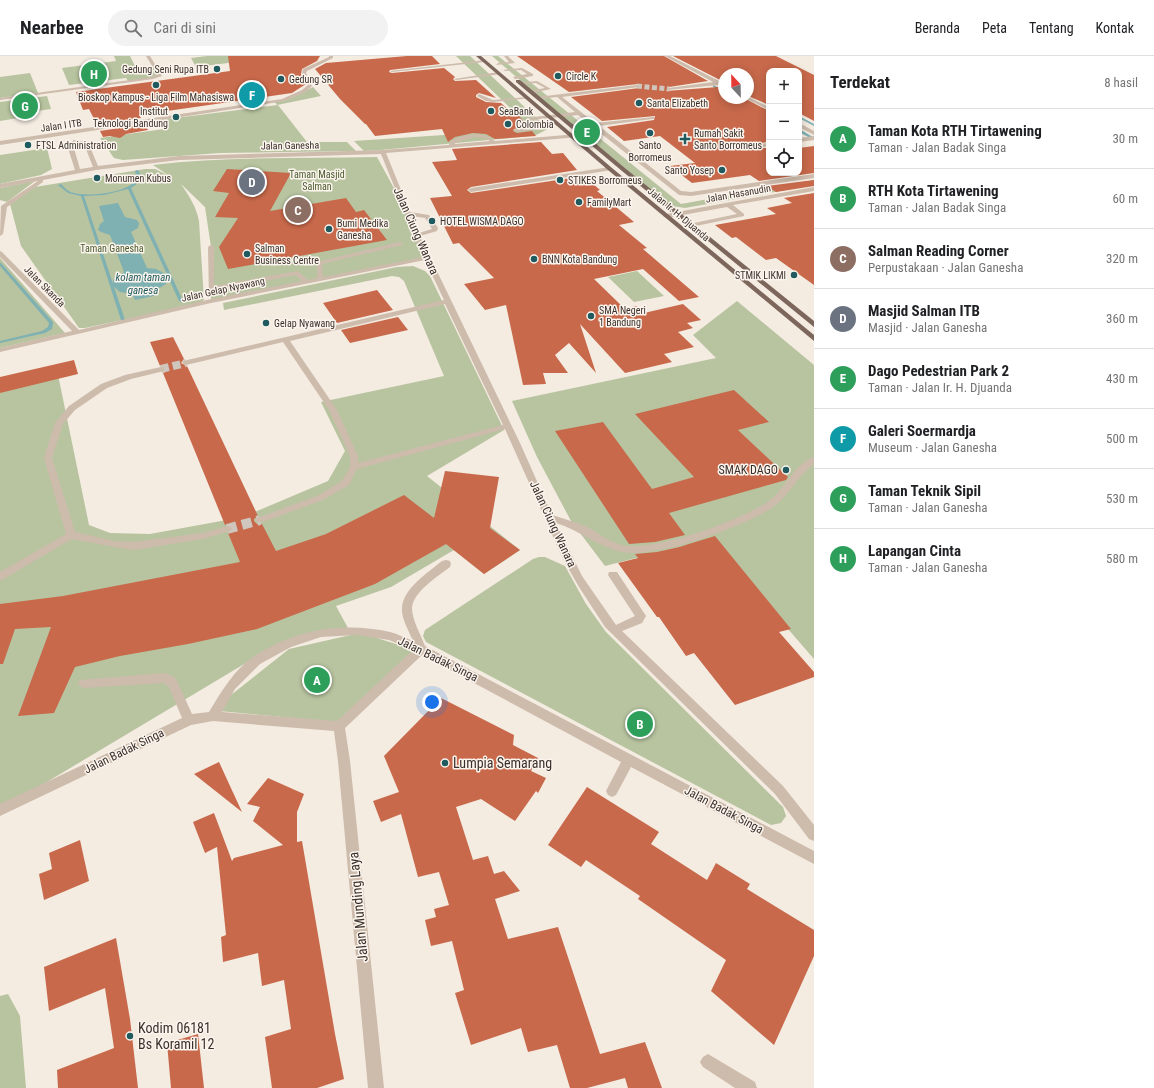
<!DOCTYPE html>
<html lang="id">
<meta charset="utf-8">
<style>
:root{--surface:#fff;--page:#f2f2f2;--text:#202124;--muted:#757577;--line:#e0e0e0;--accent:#0f766e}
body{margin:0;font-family:"Roboto Condensed",sans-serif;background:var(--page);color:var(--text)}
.controls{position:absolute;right:12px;top:12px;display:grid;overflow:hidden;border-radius:8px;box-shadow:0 2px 10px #0003}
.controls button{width:36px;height:36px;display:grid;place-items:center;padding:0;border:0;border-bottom:1px solid var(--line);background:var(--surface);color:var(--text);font:20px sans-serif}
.compass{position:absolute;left:718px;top:12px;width:36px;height:36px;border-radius:50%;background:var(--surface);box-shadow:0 2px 10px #0003;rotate:338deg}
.you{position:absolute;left:432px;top:646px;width:14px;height:14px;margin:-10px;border:3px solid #fff;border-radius:50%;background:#1a73e8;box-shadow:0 0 0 6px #1a73e833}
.badge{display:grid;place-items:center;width:26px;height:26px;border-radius:50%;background:var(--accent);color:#fff;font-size:13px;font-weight:700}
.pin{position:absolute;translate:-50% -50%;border:2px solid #fff;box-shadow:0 1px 4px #0006}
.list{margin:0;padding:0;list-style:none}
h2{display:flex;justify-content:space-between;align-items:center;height:52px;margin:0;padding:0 16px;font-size:17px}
h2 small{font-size:13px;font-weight:400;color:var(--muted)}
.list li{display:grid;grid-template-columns:26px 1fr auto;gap:12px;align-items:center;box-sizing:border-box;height:60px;padding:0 16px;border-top:1px solid var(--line)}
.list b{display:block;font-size:15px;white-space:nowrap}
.list p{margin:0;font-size:13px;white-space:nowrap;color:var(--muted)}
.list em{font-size:13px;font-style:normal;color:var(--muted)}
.icon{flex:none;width:22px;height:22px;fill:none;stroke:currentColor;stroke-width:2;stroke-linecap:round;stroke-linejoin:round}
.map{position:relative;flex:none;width:814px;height:1032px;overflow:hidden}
header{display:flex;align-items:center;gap:24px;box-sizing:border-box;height:56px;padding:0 20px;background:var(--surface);border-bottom:1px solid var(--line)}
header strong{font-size:19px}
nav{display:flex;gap:22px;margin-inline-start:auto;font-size:14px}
.search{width:280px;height:36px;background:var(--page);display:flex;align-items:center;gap:10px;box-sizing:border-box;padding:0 14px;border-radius:22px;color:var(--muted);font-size:15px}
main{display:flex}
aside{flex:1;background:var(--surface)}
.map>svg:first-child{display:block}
.green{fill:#b8c4a0}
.water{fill:#7fb0b2}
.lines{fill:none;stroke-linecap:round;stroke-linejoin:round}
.stream{fill:#7fb0b2;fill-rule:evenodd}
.building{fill:#c8694b}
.minor-tunnel-far2{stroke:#cfc6bd;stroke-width:5;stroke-dasharray:5 2.5;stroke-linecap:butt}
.minor-tunnel-far1{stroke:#cfc6bd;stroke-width:8;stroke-dasharray:8 4;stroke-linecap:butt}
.minor-tunnel{stroke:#cfc6bd;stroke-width:10;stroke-dasharray:10 5.5;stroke-linecap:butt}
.minor{fill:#cdbbac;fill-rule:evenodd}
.major{fill:#7d675c;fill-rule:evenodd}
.poi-dot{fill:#1f5a5e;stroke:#fbf5ee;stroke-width:1.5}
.labels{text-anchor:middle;stroke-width:3;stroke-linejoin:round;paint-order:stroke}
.far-poi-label{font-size:10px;fill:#3b302b;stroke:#fbf5ee;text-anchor:start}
.far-street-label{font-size:10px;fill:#3b302b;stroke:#fbf5ee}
.far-park-label{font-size:10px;fill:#4a5a2e;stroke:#fbf5ee}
.far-water-label{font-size:11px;font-style:italic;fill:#1f5a5e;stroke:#fbf5ee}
.street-label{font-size:12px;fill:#3b302b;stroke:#fbf5ee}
.poi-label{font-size:12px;fill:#3b302b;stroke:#fbf5ee;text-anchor:end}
.near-poi-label{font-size:14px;fill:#3b302b;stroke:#fbf5ee;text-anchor:start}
.near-street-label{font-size:14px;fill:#3b302b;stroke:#fbf5ee}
</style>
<header>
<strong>Nearbee</strong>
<div class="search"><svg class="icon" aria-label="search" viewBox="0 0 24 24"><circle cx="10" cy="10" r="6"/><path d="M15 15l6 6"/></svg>Cari di sini</div>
<nav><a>Beranda</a><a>Peta</a><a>Tentang</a><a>Kontak</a></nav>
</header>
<main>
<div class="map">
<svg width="814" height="1032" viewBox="0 0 814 1032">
<rect width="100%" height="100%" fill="#f4ebe1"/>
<path class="green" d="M114,0H130L135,10H155L160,19L153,22L128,25L126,22L69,29L62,12L116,5Z
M207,0H240L244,5L196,11L191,2Z
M456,0H470L548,73L536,79L521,81L381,94L364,95L354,85L474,77L531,72Z
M492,0H498L681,148L814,124V129L685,152L672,150L664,146L610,102Z
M30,17L38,37L0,42V21Z
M313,31L321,40L277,49L275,46L304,36Z
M47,40L51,53L30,56L18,62L0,65V46Z
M278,49L307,86H347L356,95L220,97L123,104L114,102L100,82L164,73L160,64Z
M47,92L52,113L41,119L0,128V99Z
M377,101L408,158L427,202L211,245V191L205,151L181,128C189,140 196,150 199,165L204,244L198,248L85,272H79L21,190L10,148L35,131L41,130L145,113H155L168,119L153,109C227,100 302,103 377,101Z
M35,125L7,146L0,144V132Z
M0,202L65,277L0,292Z
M413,210L425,215L430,220L504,374L427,420L520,494L484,518L454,494L391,531L336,550L348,572L276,589L0,754V326L57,314L89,469L110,477L150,478L243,461L328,425L345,395L321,346L444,320L404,225L399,221L392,220L224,254L223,247L397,211Z
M637,215L664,240L634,246L608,221Z
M737,245L814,309V603L710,483L605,510L571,465L537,401L512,345L716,302L693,279Z
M539,501H545L565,510L586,548L606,576L783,751L786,760L781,767L771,769L426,586L423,580L425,574L533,503Z
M355,578H364L412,593L414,595L339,665L334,666L219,655L217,650L289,593Z
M8,938L20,960L26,1032H0V940Z"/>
<path class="water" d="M118,147L125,161L137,164L139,167L138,172L131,176L147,212L156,213L166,218L168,222L166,228L156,234L158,239L135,244L132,238L120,236L113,230V224L124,216L110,179L101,176L98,174L100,168L104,165L99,150Z"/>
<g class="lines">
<path class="stream" d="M713,29L724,34V36L713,31Z
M799,60L814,68V70L799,62Z
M799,74H801L813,81L810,82L799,76Z
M137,114L139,115L141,122L137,128L131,132L183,245L181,246L179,245L128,133L104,139L84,140L125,264L123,265L121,264L81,140L68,137L58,129L61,128C65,132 68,136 74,137C88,141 131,137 137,122L135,115Z
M0,207H1L53,266V267L52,273L45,277L0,287V285L42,275L48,271L49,267L0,210Z"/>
</g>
<path class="building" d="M228,0H320L317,5L302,13L301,18L306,28L292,37L139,59L141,62L97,69L89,53L83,54L76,36L230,15Z
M407,0H432L440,8L390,14L389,16L392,17L444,12L455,21L453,23L455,25L476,24L496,42L479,37L476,39V41L486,46L501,47L515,60H519L528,70L514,73L513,75L517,77L532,75L536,80L495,83L486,78L473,77L455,81L448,86L442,73L375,80L366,68H365L340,43L315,13L326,7Z
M517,0H664L708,25L669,31L666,35L718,31L724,32V42H744L769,55V85L760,88L759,89L763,92H769V117H799V92L814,90V117L759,125L750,119L692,127L670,110L695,107L660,80L624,85L607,71L654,64L655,60L602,65L571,41L639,32L640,31L638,28L569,36Z
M673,0H776L814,19V65L801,58H799V15H769V49L748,40V18H724V26Z
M145,68L148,74L126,78L120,82L110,80L103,81L100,75Z
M541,86L552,98L563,97L577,114L471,131L467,134L471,137L584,120L600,134L597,135L634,166L619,169L647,192L643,193L699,241L679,245L643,213L594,223L625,253L636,250L644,257L683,248L701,264L687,267L693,272L678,276L694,291L664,298L672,306L625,317L580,268L596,317L569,287L555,299L568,317H543L546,328L523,329L506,249L485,254L464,228L494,222L459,187L453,188L430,142L452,140L432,106L457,104L452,93Z
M227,113L291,117L270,155L346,142L356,156L364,154L387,184L228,213L219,191L238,162L215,161L229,137L213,135Z
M814,124V130L776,136L767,130Z
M814,137V229L776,202L766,204L736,181L732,182L715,169L776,158L767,152L792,147L784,142Z
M377,234L393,254L337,267L323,247Z
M398,261L408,274L350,287L341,274Z
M173,281L184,303L181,307L187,310L258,460L254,463V465L257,468H262L276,495L326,478L404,439L434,462L445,415L499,421L490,472L520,494L484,518L446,488L375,528L257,573L188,588L120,600L75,611L54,657L18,660L51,571L15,573L3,608H0V548L63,540L240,506L228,477L234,473L230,470L225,469L163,317L165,316L166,311L160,310L150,286Z
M74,304L78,318L0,337V321Z
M734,334L769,366L738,374L788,421L786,424L669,457L685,479L655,486L629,488L555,375L603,366L652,433L694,421L635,358Z
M715,480L791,573L779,576L814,616V621L735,649L694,597L686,600L659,561H657L618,507L638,502L635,498L657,496L679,491Z
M441,642L514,679L513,689L538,702L531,715L546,722L538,737L536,735L515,765L481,743L456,751L473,804L488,800L494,818L504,815L520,835L495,843L508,883L558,871L600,998L645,986L662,1032H628L625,1022L587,1032H570L557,989L528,996L521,972L471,989L455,937L464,934L452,885L431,890L425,864L436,861L434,853L449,849L439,816L418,821L401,758L381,766L373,745L399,736L384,700Z
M219,706L242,756L194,718Z
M268,722L304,738L297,756V786L302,785L335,978L344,1023L317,1032H272L265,981L291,973L284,924L262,930L258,897L223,906L221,881L226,879L217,791L205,797L193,766L214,757L232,805L234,802L283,789L253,765L260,751L247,748Z
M587,731L659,776L651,788L707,824L716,807L750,828L747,833L814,874V900L774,989L711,935L726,904L638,843L640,840L586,804L581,811L548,789Z
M80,784L89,825L44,844L39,818L52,813L49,797Z
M116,882L130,963L138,1032H58L57,1014L114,992L105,932L49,955L44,911Z
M198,978L204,1032H171L167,987Z"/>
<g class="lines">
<path class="minor-tunnel-far2" d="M637,30L669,33"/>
<path class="minor-tunnel-far1" d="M161,313L186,307"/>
<path class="minor-tunnel" d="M227,473L260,464"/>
<path class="minor" d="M146,0H150L162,20L153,23L0,44V42L152,21L157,18Z
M329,0H333V2L307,15L306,17L312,30L306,36L285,45L0,89V85L282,43L302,34L308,29L302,17L303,13L329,1Z
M504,0H508L515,7L496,9L498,7L509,6Z
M665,0H670L721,26L724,28V31L718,29L667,34L669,32L713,26Z
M486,4L484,6L392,16L390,15Z
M522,12L533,18V20L515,23L513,21L527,18L521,14L505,15L503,14Z
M499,16L501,18L456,24L454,23Z
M537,25L551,33L532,37L530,35L545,32L536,27L521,28L519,27Z
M637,29L639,31L562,41L595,67L654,61V63H652L599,70L681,135L691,136L814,118V122L691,140L679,139L603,79L386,97L410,156L429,159L438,172L437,175L420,180L520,387L552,459C564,463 576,466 587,471C598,477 609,486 622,489C655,496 741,464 769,445C784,434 796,406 814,401V408C799,419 791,436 777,448C751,469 655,503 622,496C599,491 579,474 556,467L582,520L616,569L635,560L608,519L609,516H617L646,560L642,567L622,575L783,730L814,769V785L809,783L775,738L605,571L579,531L563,503L505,373L357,413L349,429L323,444L263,466H257L255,464L257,462L317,440L342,425L350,411V400L329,354L283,286L186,309L182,307L183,305L444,244L425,204L211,247L0,296V292L72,275L0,201V195L2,196L79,274L211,243L302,225L296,219L214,235L213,240H209L208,191L211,189L214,191V230L298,215L308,224L317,222V206L400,186L403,188L402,189L322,208L323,221L423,201L381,98L179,104L96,114L43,124V126L7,151L3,178L0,180L1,150L38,125L0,132V128L75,114L67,89L74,84L88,86L98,110L179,100L383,94L449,89L450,85C463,78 484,74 495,85L600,76L578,59L532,64L539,71V73L517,76L514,74L533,71L526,64V62L575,56L557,41L539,43L537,41ZM474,81L485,82L490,85L455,88V87ZM77,87L84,88L93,111L80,113L73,89ZM412,160L425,162L432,173L419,177ZM445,248L503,369L358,407V400L337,354L290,285Z
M479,38L493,44L528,41L530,42L493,46L486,45L477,40Z
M748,41L769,51V54L745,42Z
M799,67L814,75V79L799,71Z
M814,80V84L799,86V82Z
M769,86V90L763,91L760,89Z
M610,111L613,113L612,114L471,136L468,134L471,132Z
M814,131V135L733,149L744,158V160L691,171L688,169L689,168L737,158L727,151L666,162L663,160L666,158Z
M161,311H164V315L131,323L107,332L75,354L63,368L52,402L75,476L114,485L134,486L203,477L227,470L230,471L232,473L230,475L203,483L134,494L114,491L72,483L0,525V516L66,478L44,402L55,367L69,350L101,328L125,319Z
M446,504L450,505L451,508L450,511C438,520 413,536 412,552C412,564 421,579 425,590L814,795V808L631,711L616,739L612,741L608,739L606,735L621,706L422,599L345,672L350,705L384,1032H368L338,705L334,675L213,665L191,669L0,760V748L182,662L169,631L164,627L84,632L80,630L78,627L80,624L165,617L174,621L177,625L192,658L209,656C221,636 234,614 253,601C293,574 343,565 390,576C398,578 405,582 413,585C409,575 401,562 402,552C403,532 429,516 442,505ZM356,579L389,584L413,594L337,665L222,656L235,633L260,608L291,591L321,581Z
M708,998L755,1026L757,1032H735L703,1011L700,1006L703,1001Z"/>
<path class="major" d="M476,0H481L612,112L814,279V285L608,114Z
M516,24H520L626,113L814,265V271L622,115L516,26Z"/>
</g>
<g class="poi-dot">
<circle cx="217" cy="13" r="4"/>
<circle cx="558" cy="20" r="4"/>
<circle cx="281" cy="23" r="4"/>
<circle cx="156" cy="29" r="4"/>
<circle cx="639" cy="47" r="4"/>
<circle cx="491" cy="55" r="4"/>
<circle cx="176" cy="61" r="4"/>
<circle cx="508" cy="68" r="4"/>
<circle cx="650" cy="77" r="4"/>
<path d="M683 77h4v4h4v4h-4v4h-4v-4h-4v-4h4z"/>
<circle cx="28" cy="89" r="4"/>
<circle cx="722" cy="114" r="4"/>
<circle cx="97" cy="122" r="4"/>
<circle cx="560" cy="124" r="4"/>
<circle cx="579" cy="146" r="4"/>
<circle cx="432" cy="165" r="4"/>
<circle cx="329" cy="173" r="4"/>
<circle cx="247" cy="198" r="4"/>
<circle cx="534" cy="203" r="4"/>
<circle cx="794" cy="219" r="4"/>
<circle cx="591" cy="260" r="4"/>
<circle cx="266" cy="267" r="4"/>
<circle cx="786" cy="414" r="4"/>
<circle cx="445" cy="707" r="4"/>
<circle cx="130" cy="980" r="4"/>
</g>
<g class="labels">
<g class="far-poi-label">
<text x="209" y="17" text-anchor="end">Gedung Seni Rupa ITB</text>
<text x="566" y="24">Circle K</text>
<text x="289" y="27">Gedung SR</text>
<text x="156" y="45" text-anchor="middle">Bioskop Kampus - Liga Film Mahasiswa</text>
<text x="647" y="51">Santa Elizabeth</text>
<text x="168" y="59" text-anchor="end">Institut<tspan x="168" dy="12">Teknologi Bandung</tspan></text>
<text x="499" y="59">SeaBank</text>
<text x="516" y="72">Colombia</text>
<text x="694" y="81">Rumah Sakit<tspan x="694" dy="12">Santo Borromeus</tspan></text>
<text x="36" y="93">FTSL Administration</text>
<text x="650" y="93" text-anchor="middle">Santo<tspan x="650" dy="12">Borromeus</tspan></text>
<text x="714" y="118" text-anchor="end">Santo Yosep</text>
<text x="105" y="126">Monumen Kubus</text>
<text x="568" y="128">STIKES Borromeus</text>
<text x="587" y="150">FamilyMart</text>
<text x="440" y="169">HOTEL WISMA DAGO</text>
<text x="337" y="171">Bumi Medika<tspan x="337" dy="12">Ganesha</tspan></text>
<text x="255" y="196">Salman<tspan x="255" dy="12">Business Centre</tspan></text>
<text x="542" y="207">BNN Kota Bandung</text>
<text x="786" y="223" text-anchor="end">STMIK LIKMI</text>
<text x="599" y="258">SMA Negeri<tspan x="599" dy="12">1 Bandung</tspan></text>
<text x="274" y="271">Gelap Nyawang</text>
</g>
<g class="far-street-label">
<text transform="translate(61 69) rotate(-8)" y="4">Jalan I ITB</text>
<text transform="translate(290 89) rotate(-1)" y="4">Jalan Ganesha</text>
<text transform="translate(738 137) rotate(-10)" y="4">Jalan Hasanudin</text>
<text transform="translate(679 158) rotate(40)" y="4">Jalan Ir. H. Djuanda</text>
<text transform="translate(45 230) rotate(45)" y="4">Jalan Skanda</text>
<text transform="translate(223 233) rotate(-12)" y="4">Jalan Gelap Nyawang</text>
</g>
<g class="far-park-label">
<text x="317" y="122">Taman Masjid<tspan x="317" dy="12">Salman</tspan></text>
<text x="112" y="196">Taman Ganesha</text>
</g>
<g class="far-water-label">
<text x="143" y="225">kolam taman<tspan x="143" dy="13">ganesa</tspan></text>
</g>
<g class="street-label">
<text transform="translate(416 175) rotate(66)" y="4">Jalan Ciung Wanara</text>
<text transform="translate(553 468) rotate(65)" y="4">Jalan Ciung Wanara</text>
<text transform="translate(438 603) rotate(26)" y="4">Jalan Badak Singa</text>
<text transform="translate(124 695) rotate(-26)" y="4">Jalan Badak Singa</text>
<text transform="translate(724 754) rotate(28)" y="4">Jalan Badak Singa</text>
</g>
<g class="poi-label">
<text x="778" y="418">SMAK DAGO</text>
</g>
<g class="near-poi-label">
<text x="453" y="712">Lumpia Semarang</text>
<text x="138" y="977">Kodim 06181<tspan x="138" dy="16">Bs Koramil 12</tspan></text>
</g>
<g class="near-street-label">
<text transform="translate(358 851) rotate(-95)" y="5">Jalan Munding Laya</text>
</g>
</g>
</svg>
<div class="controls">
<button>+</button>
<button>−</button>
<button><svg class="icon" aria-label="locate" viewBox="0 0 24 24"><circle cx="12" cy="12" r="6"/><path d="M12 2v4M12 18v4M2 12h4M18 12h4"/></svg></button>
</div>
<svg class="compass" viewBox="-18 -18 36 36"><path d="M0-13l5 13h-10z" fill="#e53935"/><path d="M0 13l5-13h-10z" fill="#757577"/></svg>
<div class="you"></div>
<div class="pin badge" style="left:317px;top:624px;background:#2e9e5b">A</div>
<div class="pin badge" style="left:640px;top:668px;background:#2e9e5b">B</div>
<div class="pin badge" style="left:298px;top:154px;background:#8d6e63">C</div>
<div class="pin badge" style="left:252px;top:126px;background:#6b7280">D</div>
<div class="pin badge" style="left:587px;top:76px;background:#2e9e5b">E</div>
<div class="pin badge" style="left:252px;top:39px;background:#0f9aa8">F</div>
<div class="pin badge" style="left:25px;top:50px;background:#2e9e5b">G</div>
<div class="pin badge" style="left:94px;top:18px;background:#2e9e5b">H</div>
</div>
<aside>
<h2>Terdekat<small>8 hasil</small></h2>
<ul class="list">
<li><span class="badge" style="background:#2e9e5b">A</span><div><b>Taman Kota RTH Tirtawening</b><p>Taman · Jalan Badak Singa</p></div><em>30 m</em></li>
<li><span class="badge" style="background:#2e9e5b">B</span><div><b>RTH Kota Tirtawening</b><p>Taman · Jalan Badak Singa</p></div><em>60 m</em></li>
<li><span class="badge" style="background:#8d6e63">C</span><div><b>Salman Reading Corner</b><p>Perpustakaan · Jalan Ganesha</p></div><em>320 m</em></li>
<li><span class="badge" style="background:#6b7280">D</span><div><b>Masjid Salman ITB</b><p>Masjid · Jalan Ganesha</p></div><em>360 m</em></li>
<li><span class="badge" style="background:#2e9e5b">E</span><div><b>Dago Pedestrian Park 2</b><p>Taman · Jalan Ir. H. Djuanda</p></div><em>430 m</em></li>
<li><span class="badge" style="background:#0f9aa8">F</span><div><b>Galeri Soermardja</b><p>Museum · Jalan Ganesha</p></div><em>500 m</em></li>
<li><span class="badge" style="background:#2e9e5b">G</span><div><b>Taman Teknik Sipil</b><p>Taman · Jalan Ganesha</p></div><em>530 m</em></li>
<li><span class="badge" style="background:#2e9e5b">H</span><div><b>Lapangan Cinta</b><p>Taman · Jalan Ganesha</p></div><em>580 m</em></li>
</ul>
</aside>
</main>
